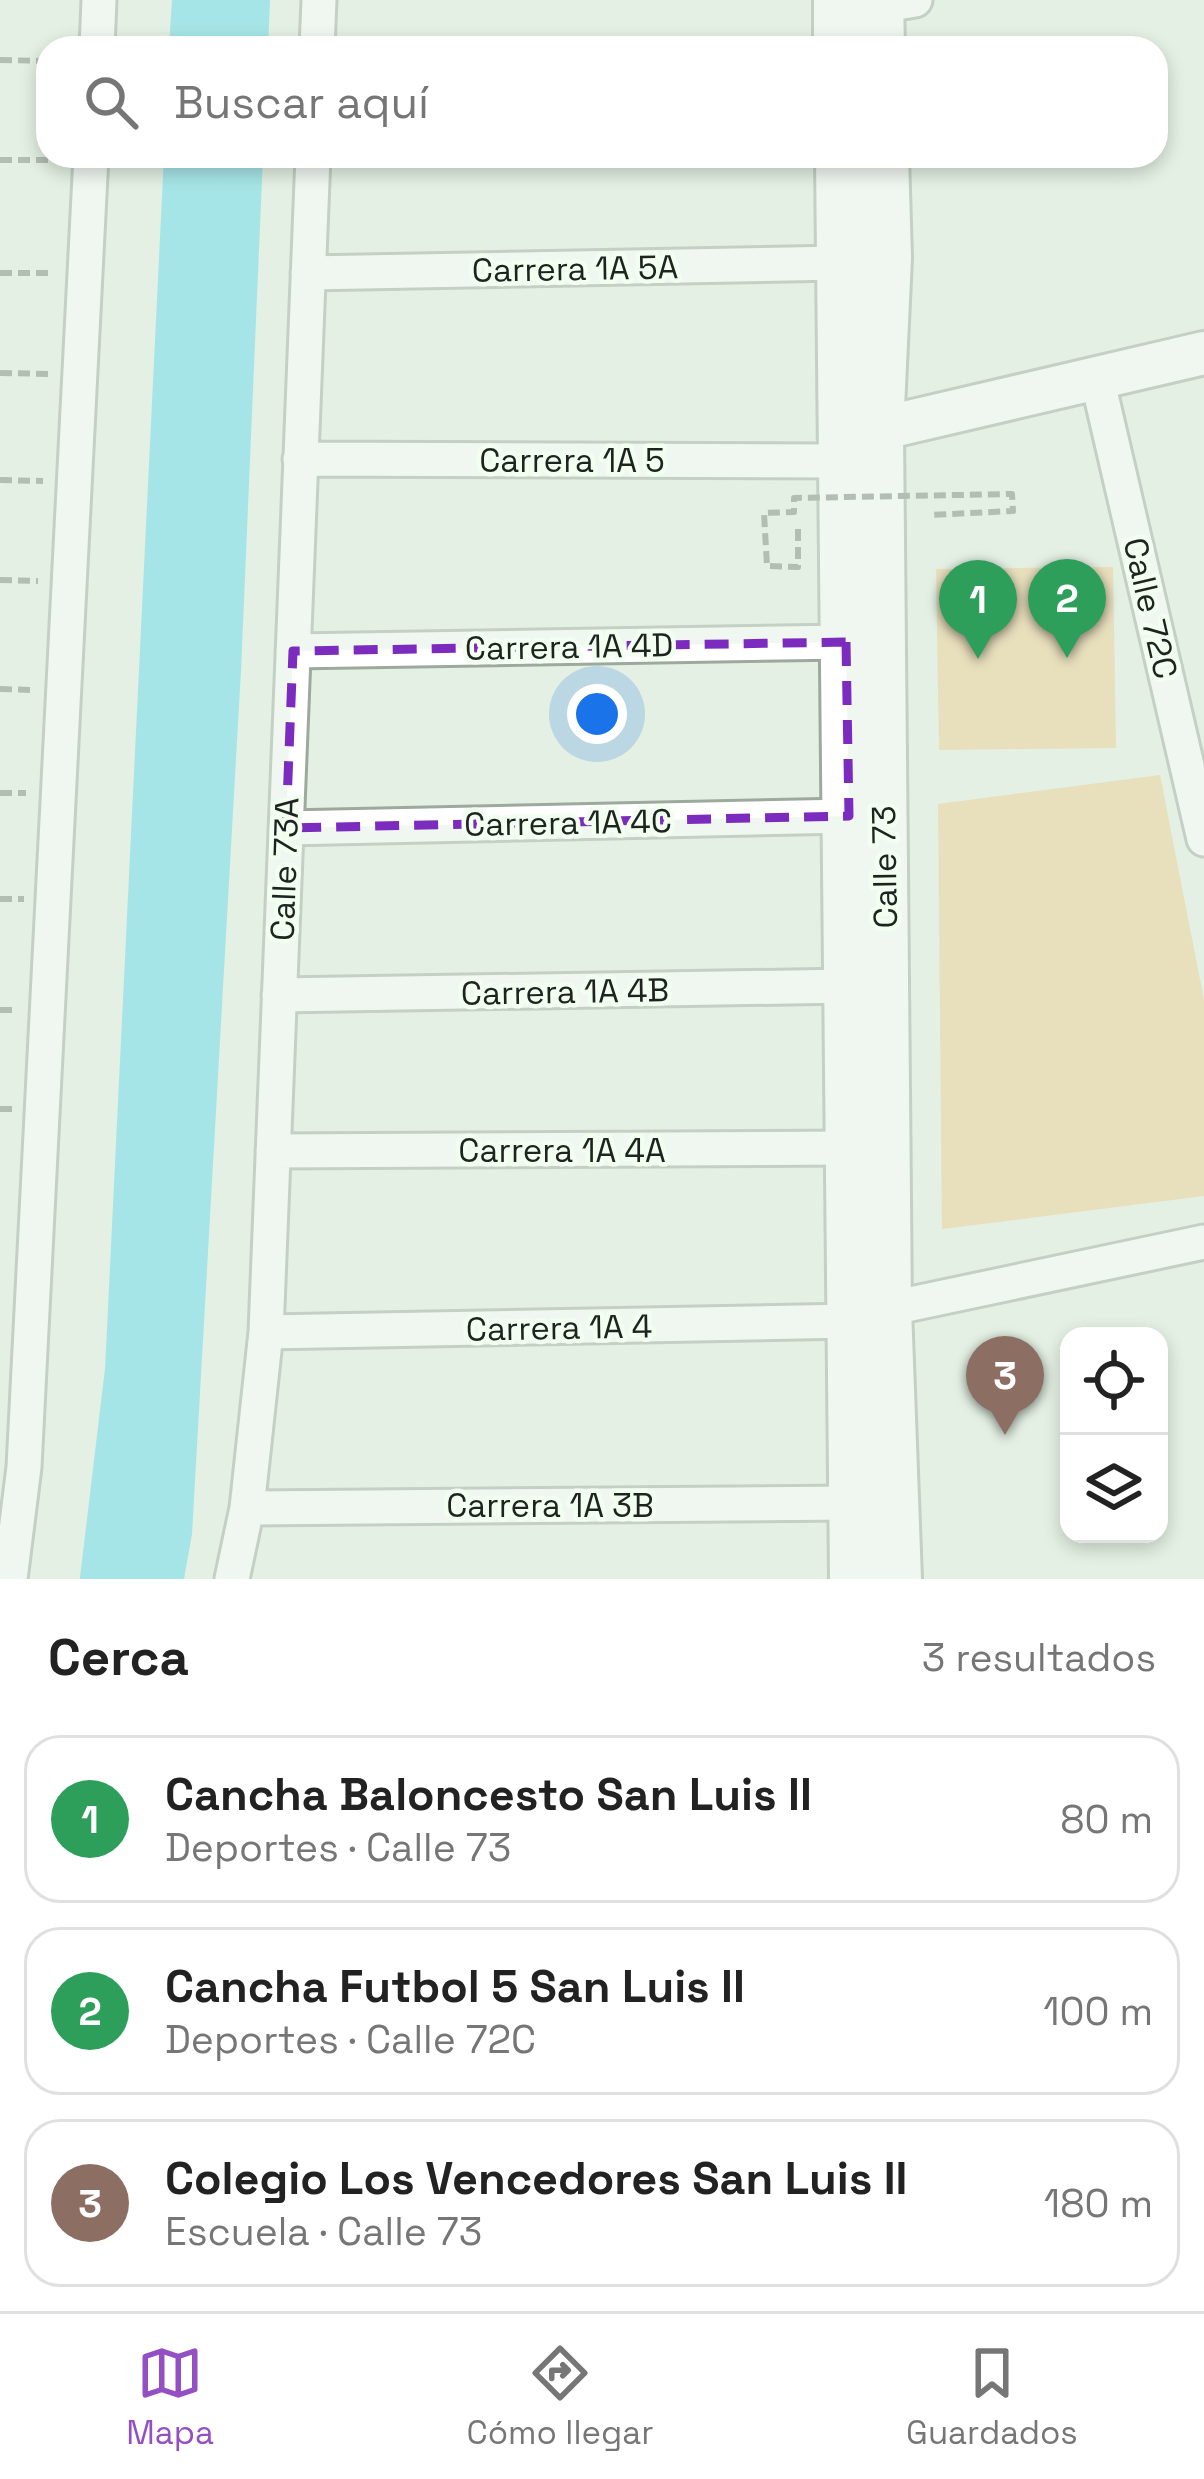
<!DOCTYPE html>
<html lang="es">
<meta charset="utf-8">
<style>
:root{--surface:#fff;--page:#f2f2f2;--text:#222;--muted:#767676;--line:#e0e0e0;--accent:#944fc3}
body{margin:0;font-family:"Space Grotesk",sans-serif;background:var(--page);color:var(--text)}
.controls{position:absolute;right:36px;bottom:36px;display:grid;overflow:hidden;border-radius:24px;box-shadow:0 6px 18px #0003}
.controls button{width:108px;height:108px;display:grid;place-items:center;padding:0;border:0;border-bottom:3px solid var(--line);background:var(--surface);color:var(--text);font:60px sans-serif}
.you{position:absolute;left:597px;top:714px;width:42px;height:42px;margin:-30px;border:9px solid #fff;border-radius:50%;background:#1a73e8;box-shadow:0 0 0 18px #1a73e833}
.badge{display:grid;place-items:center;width:78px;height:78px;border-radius:50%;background:var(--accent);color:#fff;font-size:39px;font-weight:700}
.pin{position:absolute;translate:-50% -99px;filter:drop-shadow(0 3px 6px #0008)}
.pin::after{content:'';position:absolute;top:63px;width:42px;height:36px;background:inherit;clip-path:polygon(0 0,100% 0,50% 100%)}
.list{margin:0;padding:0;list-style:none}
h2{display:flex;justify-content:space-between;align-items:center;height:156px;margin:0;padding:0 48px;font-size:51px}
h2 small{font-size:39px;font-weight:400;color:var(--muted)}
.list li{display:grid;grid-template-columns:78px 1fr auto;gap:36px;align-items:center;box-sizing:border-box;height:168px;margin:0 24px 24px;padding:0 24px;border:3px solid var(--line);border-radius:36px}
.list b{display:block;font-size:45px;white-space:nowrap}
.list p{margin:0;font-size:39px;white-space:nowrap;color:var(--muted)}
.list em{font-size:39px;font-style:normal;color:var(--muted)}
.icon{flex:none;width:66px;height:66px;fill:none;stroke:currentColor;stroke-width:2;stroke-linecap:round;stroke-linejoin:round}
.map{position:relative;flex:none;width:1204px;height:1579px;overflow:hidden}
.search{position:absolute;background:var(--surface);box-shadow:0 6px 18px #0003;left:36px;right:36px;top:36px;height:132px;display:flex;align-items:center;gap:30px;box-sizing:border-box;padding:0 42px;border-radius:36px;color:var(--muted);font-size:45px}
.sheet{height:732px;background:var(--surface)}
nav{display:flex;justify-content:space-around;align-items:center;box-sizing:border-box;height:168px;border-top:3px solid var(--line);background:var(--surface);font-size:33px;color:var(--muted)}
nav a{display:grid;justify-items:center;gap:6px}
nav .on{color:var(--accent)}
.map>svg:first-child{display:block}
.green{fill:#eec98e}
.water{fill:#5bd7ec}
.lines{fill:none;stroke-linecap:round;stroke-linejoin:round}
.river{stroke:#5bd7ec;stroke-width:54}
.minor-casing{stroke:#9da99d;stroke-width:39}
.tertiary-casing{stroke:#9da99d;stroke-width:48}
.secondary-casing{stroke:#9da99d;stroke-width:54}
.path{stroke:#798179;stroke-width:6;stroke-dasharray:12 6;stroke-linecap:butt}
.minor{stroke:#fff;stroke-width:33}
.tertiary{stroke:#fff;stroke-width:42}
.secondary{stroke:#fff;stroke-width:48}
.path-bridge{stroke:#798179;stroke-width:6;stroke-dasharray:12 6;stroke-linecap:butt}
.marked{fill:none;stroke:#7b2cbf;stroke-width:9;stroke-dasharray:24 15;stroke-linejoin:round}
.labels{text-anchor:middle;stroke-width:9;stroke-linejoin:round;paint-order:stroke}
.street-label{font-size:33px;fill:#1f231f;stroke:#f1fef0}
</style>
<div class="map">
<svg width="1204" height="1579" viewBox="0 0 1204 1579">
<rect width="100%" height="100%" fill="#e3f0e3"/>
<path class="green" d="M1113,567L1116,748L939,750L936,569Z
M1160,775L1204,1000V1196L942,1229L938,804Z"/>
<path class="water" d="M215,0H270L268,48H213Z
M208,156H263L241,671L192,1534L184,1579H128L138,1527L156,1236Z"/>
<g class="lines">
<path class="river" d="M196,48L199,0
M107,1579L132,1370L191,156"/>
<defs>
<path id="minor" d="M879,6L915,0
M97,48L99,0
M317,48L319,0
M308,273L841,263
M1097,378L1204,839
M300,459L844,461
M293,651L846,642
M286,828L849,816
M279,995L850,986
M273,1151L851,1148
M887,1309L1204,1242
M266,1332L851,1321
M247,1508L852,1503
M10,1579L24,1467L91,156
M232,1579L247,1508L266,1332L313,156"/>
<path id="tertiary" d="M879,429L1204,353"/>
<path id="secondary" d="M838,0V48
M879,0L880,48
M840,156L854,1579
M884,156L887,258L879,429L887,1309L897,1579"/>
</defs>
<use href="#minor" class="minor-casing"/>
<use href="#tertiary" class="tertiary-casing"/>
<use href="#secondary" class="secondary-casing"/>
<path class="path" d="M0,60L48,61
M0,160H60
M0,273H54
M0,373L49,374
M0,480L43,481
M0,580L38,581
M0,689L32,690
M0,793H26
M0,899H24
M0,1010H18
M0,1109H13"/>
<use href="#minor" class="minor"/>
<use href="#tertiary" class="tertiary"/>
<use href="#secondary" class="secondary"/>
<path class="path-bridge" d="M798,529V567L767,566L764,513L794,512V498L1012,494L1013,511L929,515"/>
</g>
<path d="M0 0H1204V1579H0ZM846,642L849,816L286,828L293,651Z" fill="#e3f0e3" fill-opacity=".55" fill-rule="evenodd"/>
<path class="marked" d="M846,642L849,816L286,828L293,651Z"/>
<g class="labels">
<g class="street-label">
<text transform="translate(575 268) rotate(-1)" y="12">Carrera 1A 5A</text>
<text x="572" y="472">Carrera 1A 5</text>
<text transform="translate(1151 608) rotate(77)" y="12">Calle 72C</text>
<text transform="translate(569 646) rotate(-1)" y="12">Carrera 1A 4D</text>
<text transform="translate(568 822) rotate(-1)" y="12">Carrera 1A 4C</text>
<text transform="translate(884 867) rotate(-91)" y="12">Calle 73</text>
<text transform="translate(284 869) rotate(-88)" y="12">Calle 73A</text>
<text transform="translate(565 991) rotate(-1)" y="12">Carrera 1A 4B</text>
<text x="562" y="1162">Carrera 1A 4A</text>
<text transform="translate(559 1327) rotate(-1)" y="12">Carrera 1A 4</text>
<text x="550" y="1517">Carrera 1A 3B</text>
</g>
</g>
</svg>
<div class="controls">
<button><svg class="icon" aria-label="locate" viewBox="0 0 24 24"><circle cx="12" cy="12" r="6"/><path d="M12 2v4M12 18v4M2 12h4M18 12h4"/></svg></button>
<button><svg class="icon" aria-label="layers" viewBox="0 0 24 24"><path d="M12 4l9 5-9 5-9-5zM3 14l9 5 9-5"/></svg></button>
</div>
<div class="you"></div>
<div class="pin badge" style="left:978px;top:659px;background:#2e9e5b">1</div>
<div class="pin badge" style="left:1067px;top:658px;background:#2e9e5b">2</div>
<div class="pin badge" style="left:1005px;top:1435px;background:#8d6e63">3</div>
<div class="search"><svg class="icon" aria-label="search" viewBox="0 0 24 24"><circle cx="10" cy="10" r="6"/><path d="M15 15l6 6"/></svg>Buscar aquí</div>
</div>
<section class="sheet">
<h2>Cerca<small>3 resultados</small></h2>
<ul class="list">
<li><span class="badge" style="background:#2e9e5b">1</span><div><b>Cancha Baloncesto San Luis II</b><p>Deportes · Calle 73</p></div><em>80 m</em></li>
<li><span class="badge" style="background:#2e9e5b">2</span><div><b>Cancha Futbol 5 San Luis II</b><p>Deportes · Calle 72C</p></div><em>100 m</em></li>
<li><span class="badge" style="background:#8d6e63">3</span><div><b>Colegio Los Vencedores San Luis II</b><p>Escuela · Calle 73</p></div><em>180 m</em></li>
</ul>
</section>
<nav>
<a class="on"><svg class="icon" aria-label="map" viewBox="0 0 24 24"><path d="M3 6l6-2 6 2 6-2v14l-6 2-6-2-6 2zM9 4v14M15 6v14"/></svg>Mapa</a>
<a><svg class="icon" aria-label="directions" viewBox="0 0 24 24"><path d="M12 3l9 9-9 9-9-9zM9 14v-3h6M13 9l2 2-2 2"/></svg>Cómo llegar</a>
<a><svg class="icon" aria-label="saved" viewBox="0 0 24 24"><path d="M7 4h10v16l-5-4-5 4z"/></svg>Guardados</a>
</nav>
